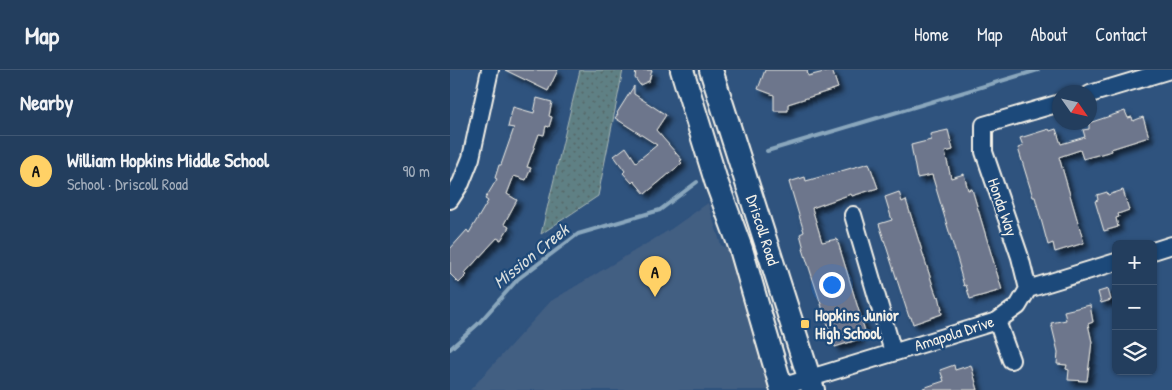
<!DOCTYPE html>
<meta charset="utf-8">
<style>
:root{--surface:#233e5e;--page:#2b4564;--text:#f1f3f6;--muted:#a3aebc;--line:#405773;--accent:#ffd166}
body{margin:0;font-family:"Patrick Hand",sans-serif;background:var(--page);color:var(--text)}
.controls{position:absolute;right:15px;bottom:15px;display:grid;overflow:hidden;border-radius:8px;box-shadow:0 1px 4px #0004}
.controls button{width:45px;height:45px;display:grid;place-items:center;padding:0;border:0;border-bottom:1px solid var(--line);background:var(--surface);color:var(--text);font:25px sans-serif}
.compass{position:absolute;left:602px;top:15px;width:45px;height:45px;border-radius:50%;background:var(--surface);box-shadow:0 1px 4px #0004;rotate:124deg}
.you{position:absolute;left:381px;top:214px;width:18px;height:18px;margin:-12px;border:4px solid #fff;border-radius:50%;background:#1a73e8;box-shadow:0 0 0 8px #1a73e833}
.badge{display:grid;place-items:center;width:32px;height:32px;border-radius:50%;background:var(--accent);color:#111;font-size:16px;font-weight:700}
.pin{position:absolute;translate:-50% -41px;filter:drop-shadow(0 1px 2px #0008)}
.pin::after{content:'';position:absolute;top:26px;width:18px;height:15px;background:inherit;clip-path:polygon(0 0,100% 0,50% 100%)}
.list{margin:0;padding:0;list-style:none}
h2{display:flex;justify-content:space-between;align-items:center;height:65px;margin:0;padding:0 20px;font-size:21px}
h2 small{font-size:16px;font-weight:400;color:var(--muted)}
.list li{display:grid;grid-template-columns:32px 1fr auto;gap:15px;align-items:center;box-sizing:border-box;height:70px;padding:0 20px;border-top:1px solid var(--line)}
.list b{display:block;font-size:19px;white-space:nowrap}
.list p{margin:0;font-size:16px;white-space:nowrap;color:var(--muted)}
.list em{font-size:16px;font-style:normal;color:var(--muted)}
.icon{flex:none;width:28px;height:28px;fill:none;stroke:currentColor;stroke-width:2;stroke-linecap:round;stroke-linejoin:round}
.map{position:relative;flex:none;width:722px;height:320px;overflow:hidden}
header{display:flex;align-items:center;gap:30px;box-sizing:border-box;height:70px;padding:0 25px;background:var(--surface);border-bottom:1px solid var(--line)}
header strong{font-size:24px}
nav{display:flex;gap:28px;margin-inline-start:auto;font-size:18px}
main{display:flex}
aside{flex:1;background:var(--surface)}
.map>svg:first-child{display:block}
.built{fill:#425e82}
.grass{fill:url(#grass-dots);stroke:#aab8b6}
.lines{fill:none;stroke-linecap:round;stroke-linejoin:round}
.stream{stroke:#8aa7bd;stroke-width:4}
.building{fill:#6d768c;stroke:#f4f1e8;filter:url(#shadow)}
.street-casing{stroke:#f4f1e8;stroke-width:20}
.secondary-casing{stroke:#f4f1e8;stroke-width:26}
.street{stroke:#1f4a7a;stroke-width:16}
.secondary{stroke:#1f4a7a;stroke-width:22}
.poi-dot{fill:#ffd166;stroke:#1f4a7a;stroke-width:2}
.labels{text-anchor:middle;stroke-width:4.5;stroke-linejoin:round;paint-order:stroke}
.street-label{font-size:16px;fill:#f4f1e8;stroke:#1f4a7a}
.poi-label{font-size:16px;font-weight:bold;fill:#f4f1e8;stroke:#1f4a7a;text-anchor:start}
.water-label{font-size:18px;font-style:italic;fill:#d9dedd;stroke:#1f4a7a}
</style>
<header>
<strong>Map</strong>
<nav><a>Home</a><a>Map</a><a>About</a><a>Contact</a></nav>
</header>
<main>
<aside>
<h2>Nearby<small></small></h2>
<ul class="list">
<li><span class="badge">A</span><div><b>William Hopkins Middle School</b><p>School · Driscoll Road</p></div><em>90 m</em></li>
</ul>
</aside>
<div class="map">
<svg width="722" height="320" viewBox="0 0 722 320">
<defs>
<pattern id="grass-dots" width="8" height="8" patternUnits="userSpaceOnUse" patternTransform="scale(1.25)"><rect width="8" height="8" fill="#5f8084"/><path d="M2 2h.1M6 6h.1" fill="none" stroke="#556768" stroke-width="1.8" stroke-linecap="round"/></pattern>
<filter id="shadow"><feDropShadow dx="4.5" dy="4.5" stdDeviation="2.5" flood-color="#0009"/></filter>
</defs>
<rect width="100%" height="100%" fill="#2f537e"/>
<filter id="ink" filterUnits="userSpaceOnUse"><feTurbulence type="fractalNoise" baseFrequency=".02" numOctaves="2"/><feDisplacementMap in="SourceGraphic" scale="10" xChannelSelector="R" yChannelSelector="G"/><feConvolveMatrix kernelMatrix="1 2 1 2 8 2 1 2 1" color-interpolation-filters="sRGB"/></filter>
<g filter="url(#ink)">
<path class="built" d="M258,133L271,175L291,185L332,320H20L101,231L221,159Z"/>
<path class="grass" d="M130,0H173L148,126L91,164Z"/>
<g class="lines">
<path class="stream" d="M317,81L588,0
M0,279L28,254L68,209L128,164L210,140L247,112"/>
</g>
<path class="building" d="M55,0H108L98,21Z
M186,0H202L199,11L190,15L185,8Z
M315,0H357L358,6L382,0L388,18L338,34V41H324V25L308,19Z
M184,16V24L216,45L206,60L232,90L230,91L232,93L195,124L184,111L182,113L173,103L175,101L164,86L176,77L186,92L207,75L165,48L168,44L167,43Z
M87,28L102,32L99,46L102,47L99,57L96,56L94,65L89,64L77,97L81,98L76,110L64,106L57,124L67,130L54,154L59,157L51,170L47,168L15,203L17,205L9,213L0,204V179L17,160L19,163L38,131L35,129L47,109L45,108L49,95H51L64,58L58,57L63,37L84,43Z
M675,41L678,48L682,47L683,51L693,47L699,67L661,79L662,81L633,89L630,80L609,87L634,173L605,182L603,173L598,175L585,127H583L568,78L573,76L570,68L599,59L600,61L606,59L611,74L635,67L633,60L639,59V53Z
M498,60L503,80L495,82L501,108L514,104L518,120L522,119L552,220L520,229L516,215L514,216L509,198H510L482,105L467,108L461,75L481,70L480,64Z
M419,93L428,118L402,126L401,124L362,138L372,172L387,169L415,261L408,263L410,269L385,277L353,179H354L350,164L354,162L339,112L355,107L356,111Z
M673,120L679,140L668,144L669,147L666,148L668,157L654,161L645,131L648,130L647,125L657,122L658,125Z
M449,122L452,132L456,130L484,219L487,227L489,226L492,239H491L492,244L463,254L461,247H459L429,154L442,150L435,127Z
M658,219L661,230L651,233L648,222Z
M640,235L643,252L638,254L642,272L637,311L618,310L619,300L616,299L617,295L607,294L608,282L601,253L616,250L614,241Z
M504,295L505,300L521,295L528,320H473V318L494,311L490,300Z"/>
<g class="lines">
<defs>
<path id="street" d="M640,24L720,0
M0,130L11,113L21,88L40,0
M403,145L443,282
M703,181L722,175
M578,219L570,187L534,82V55L610,33
M547,251L561,290
M331,317L547,251L568,236L578,219L666,192"/>
<path id="secondary" d="M232,0L266,111L291,179L332,320
M261,0L363,320"/>
</defs>
<use href="#street" class="street-casing"/>
<use href="#secondary" class="secondary-casing"/>
<use href="#street" class="street"/>
<use href="#secondary" class="secondary"/>
</g>
</g>
<rect class="poi-dot" x="350" y="249" width="10" height="10" rx="2.5"/>
<g class="labels">
<g class="street-label">
<text transform="translate(553 137) rotate(71)" y="6">Honda Way</text>
<text transform="translate(313 160) rotate(72)" y="6">Driscoll Road</text>
<text transform="translate(504 263) rotate(-18)" y="6">Amapola Drive</text>
</g>
<g class="poi-label">
<text x="365" y="251">Hopkins Junior<tspan x="365" dy="18">High School</tspan></text>
</g>
<g class="water-label">
<text transform="translate(81 186) rotate(-39)" y="6">Mission Creek</text>
</g>
</g>
</svg>
<div class="controls">
<button>+</button>
<button>−</button>
<button><svg class="icon" aria-label="layers" viewBox="0 0 24 24"><path d="M12 4l9 5-9 5-9-5zM3 14l9 5 9-5"/></svg></button>
</div>
<svg class="compass" viewBox="-18 -18 36 36"><path d="M0-13l5 13h-10z" fill="#e53935"/><path d="M0 13l5-13h-10z" fill="#a3aebc"/></svg>
<div class="you"></div>
<div class="pin badge" style="left:205px;top:227px">A</div>
</div>
</main>
